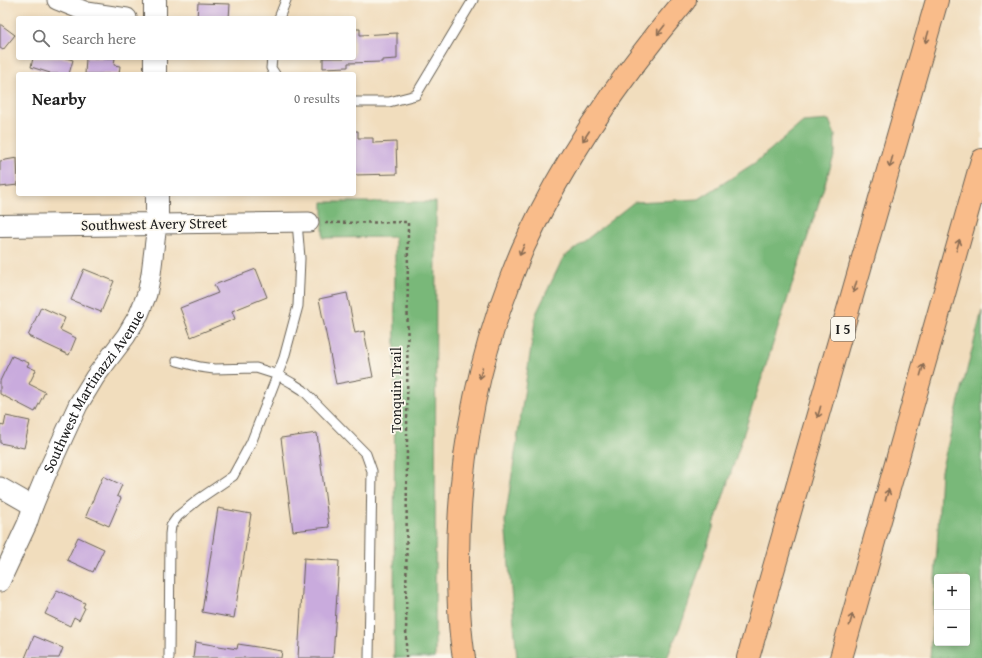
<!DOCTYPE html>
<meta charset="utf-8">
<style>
:root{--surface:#fff;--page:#f6f6f6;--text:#222;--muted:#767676;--line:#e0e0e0}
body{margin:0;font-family:"Gentium Book Plus",serif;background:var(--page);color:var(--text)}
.controls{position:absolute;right:12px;bottom:12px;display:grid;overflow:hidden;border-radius:4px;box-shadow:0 2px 6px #0003}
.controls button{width:36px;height:36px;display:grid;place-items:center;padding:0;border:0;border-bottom:1px solid var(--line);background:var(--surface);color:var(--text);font:20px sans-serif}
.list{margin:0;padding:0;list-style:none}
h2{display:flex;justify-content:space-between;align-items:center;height:52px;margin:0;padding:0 16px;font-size:17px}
h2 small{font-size:13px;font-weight:400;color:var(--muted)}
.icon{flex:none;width:22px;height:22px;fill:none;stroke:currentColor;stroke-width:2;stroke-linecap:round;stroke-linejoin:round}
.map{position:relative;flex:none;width:982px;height:658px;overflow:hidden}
.search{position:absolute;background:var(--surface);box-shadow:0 2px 6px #0003;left:16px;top:16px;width:340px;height:44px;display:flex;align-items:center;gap:10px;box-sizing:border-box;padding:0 14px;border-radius:4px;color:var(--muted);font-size:15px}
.panel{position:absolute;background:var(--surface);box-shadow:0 2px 6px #0003;left:16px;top:72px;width:340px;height:124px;border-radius:4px}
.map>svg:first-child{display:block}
.forest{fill:#79b879;stroke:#4a6a4a;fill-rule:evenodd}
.building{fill:#c9abdd}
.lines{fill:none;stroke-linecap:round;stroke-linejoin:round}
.service-casing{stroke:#676054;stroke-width:11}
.minor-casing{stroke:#676054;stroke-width:21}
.tertiary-casing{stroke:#676054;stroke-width:24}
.motorway-casing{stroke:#676054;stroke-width:24}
.path{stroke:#676054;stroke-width:2.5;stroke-dasharray:3 3;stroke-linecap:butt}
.service{stroke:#fff;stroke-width:9}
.minor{stroke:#fff;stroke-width:19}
.tertiary{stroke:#fff;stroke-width:22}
.motorway{stroke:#f9bc8a;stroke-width:22}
.oneway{stroke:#8a6c53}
.labels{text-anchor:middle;stroke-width:3.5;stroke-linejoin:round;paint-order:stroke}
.shield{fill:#fbf7ec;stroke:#5f5e5a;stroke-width:1}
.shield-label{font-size:14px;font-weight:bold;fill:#1c1c1c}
.street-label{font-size:15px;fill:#1c1c1c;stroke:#fbf7ec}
</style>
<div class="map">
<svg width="982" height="658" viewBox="0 0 982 658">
<rect width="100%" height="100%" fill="#fbf7ec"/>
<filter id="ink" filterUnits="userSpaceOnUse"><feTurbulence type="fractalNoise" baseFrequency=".025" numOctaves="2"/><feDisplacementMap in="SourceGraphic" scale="8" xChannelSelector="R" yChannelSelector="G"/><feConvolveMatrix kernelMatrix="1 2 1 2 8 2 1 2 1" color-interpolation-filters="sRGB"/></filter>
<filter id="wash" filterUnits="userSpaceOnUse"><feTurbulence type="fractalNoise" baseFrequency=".012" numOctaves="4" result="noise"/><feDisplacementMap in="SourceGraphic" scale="16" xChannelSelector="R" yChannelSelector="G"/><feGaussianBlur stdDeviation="0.9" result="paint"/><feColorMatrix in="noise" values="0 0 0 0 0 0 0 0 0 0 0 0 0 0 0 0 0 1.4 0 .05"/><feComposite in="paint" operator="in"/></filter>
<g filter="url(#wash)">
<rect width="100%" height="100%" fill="#f1ddbd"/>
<path class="forest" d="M829,120L835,135V153L684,617L667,658H517L505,521L536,314L563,258L634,202L699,199L756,162L803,122Z
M323,202H436L435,658H394L395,237L323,238Z
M982,311V658H930L937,548L941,471ZM937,577H967V643H937Z"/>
<g id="blocks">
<path class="building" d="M198,3L230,4L229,18H197Z
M0,24L15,35L3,50L0,48Z
M354,29H360V35L397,33V59L382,60V62L348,63V67L323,68V58H354Z
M33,58H66L73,60L69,74H49L50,73L31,67Z
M86,58H115L114,65L120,66L119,74H85Z
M354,131H358V138H373V143L396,142L397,174L354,175Z
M17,158L18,185L0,187V161Z
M84,269L114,281L101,312L71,300Z
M256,269L267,297L232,311L235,319L191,337L180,308L218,293L214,285Z
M347,293L355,333L364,331L373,377L336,384L319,299Z
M41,307L65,318L60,330L76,338L69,355L28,336Z
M12,356L29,363L27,366L36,370L29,384L45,392L35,412L0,394V381Z
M6,416L30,421L24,448L0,443V425L4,426Z
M317,433L329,527L293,531L281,438Z
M103,476L122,485L117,496L121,498L109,526L86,516Z
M218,508L251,514L234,618L202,612Z
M78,537L104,549L93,572L67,560Z
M304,558L339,561L333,658H298Z
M57,590L85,603L83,607L85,608L79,620L74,617L70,626L45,614Z
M34,636L63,648L59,658H25Z
M195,642L237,649L238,644L282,651L281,658H193Z"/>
</g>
</g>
<g filter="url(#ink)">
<use href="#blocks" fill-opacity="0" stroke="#676054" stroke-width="1"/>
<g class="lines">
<defs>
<path id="service" d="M279,18L286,0
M272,58L271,68L275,74
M354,102H389L416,95L473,0
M177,361L200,367L214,369L256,368L278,375L292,383L303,390L366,454L372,471L369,658
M169,658L170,534L171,526L178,516L199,499L233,476L251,443L284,358L298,306L300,258L297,222"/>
<g id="minor">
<path d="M57,0L87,12L127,18"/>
<path d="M0,487L33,506"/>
<path id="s1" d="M0,582L27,524L33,506L45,477L78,405L95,377L126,336L139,314L147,294L151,274L157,224L309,222"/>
</g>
<path id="tertiary" d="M155,18V0
M155,58V74
M0,226L157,224V194"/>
<path id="motorway" d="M464,658C459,627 458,596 458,565C458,470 474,375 508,286C513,273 518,259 524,246C565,157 622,75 685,0
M748,658L937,0
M841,658L982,160"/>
</defs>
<use href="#service" class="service-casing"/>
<use href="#minor" class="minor-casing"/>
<use href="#tertiary" class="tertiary-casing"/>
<use href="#motorway" class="motorway-casing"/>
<path class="path" d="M325,223L408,222L406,658"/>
<use href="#service" class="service"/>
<use href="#minor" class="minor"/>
<use href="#tertiary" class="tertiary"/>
<use href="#motorway" class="motorway"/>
</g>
<defs><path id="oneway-shaft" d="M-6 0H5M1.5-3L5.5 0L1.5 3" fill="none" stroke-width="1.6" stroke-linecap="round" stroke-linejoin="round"/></defs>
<g class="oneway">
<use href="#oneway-shaft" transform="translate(661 30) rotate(128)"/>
<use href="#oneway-shaft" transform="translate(927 37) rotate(106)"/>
<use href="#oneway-shaft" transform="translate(586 136) rotate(123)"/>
<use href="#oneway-shaft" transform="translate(891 162) rotate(106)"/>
<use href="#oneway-shaft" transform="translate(958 245) rotate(-74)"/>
<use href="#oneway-shaft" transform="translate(522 250) rotate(113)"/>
<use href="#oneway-shaft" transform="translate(855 287) rotate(106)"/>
<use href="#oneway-shaft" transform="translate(922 370) rotate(-74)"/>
<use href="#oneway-shaft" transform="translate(481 373) rotate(103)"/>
<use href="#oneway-shaft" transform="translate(819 412) rotate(106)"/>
<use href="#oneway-shaft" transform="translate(887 495) rotate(-74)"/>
<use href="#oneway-shaft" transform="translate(851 620) rotate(-74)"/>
</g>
</g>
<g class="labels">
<rect class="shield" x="831" y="317" width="24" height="24" rx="3"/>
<g class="shield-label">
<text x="843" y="334">I 5</text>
</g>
<g class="street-label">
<text transform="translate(154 224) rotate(-1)" y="5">Southwest Avery Street</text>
<text transform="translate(396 390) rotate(-90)" y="5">Tonquin Trail</text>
<text dy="5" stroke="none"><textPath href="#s1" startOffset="213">Southwest Martinazzi Avenue</textPath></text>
</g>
</g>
</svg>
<div class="controls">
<button>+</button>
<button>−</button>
</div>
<div class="search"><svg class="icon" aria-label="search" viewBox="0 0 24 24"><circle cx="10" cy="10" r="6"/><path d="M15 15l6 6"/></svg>Search here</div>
<section class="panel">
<h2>Nearby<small>0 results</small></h2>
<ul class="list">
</ul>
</section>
</div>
